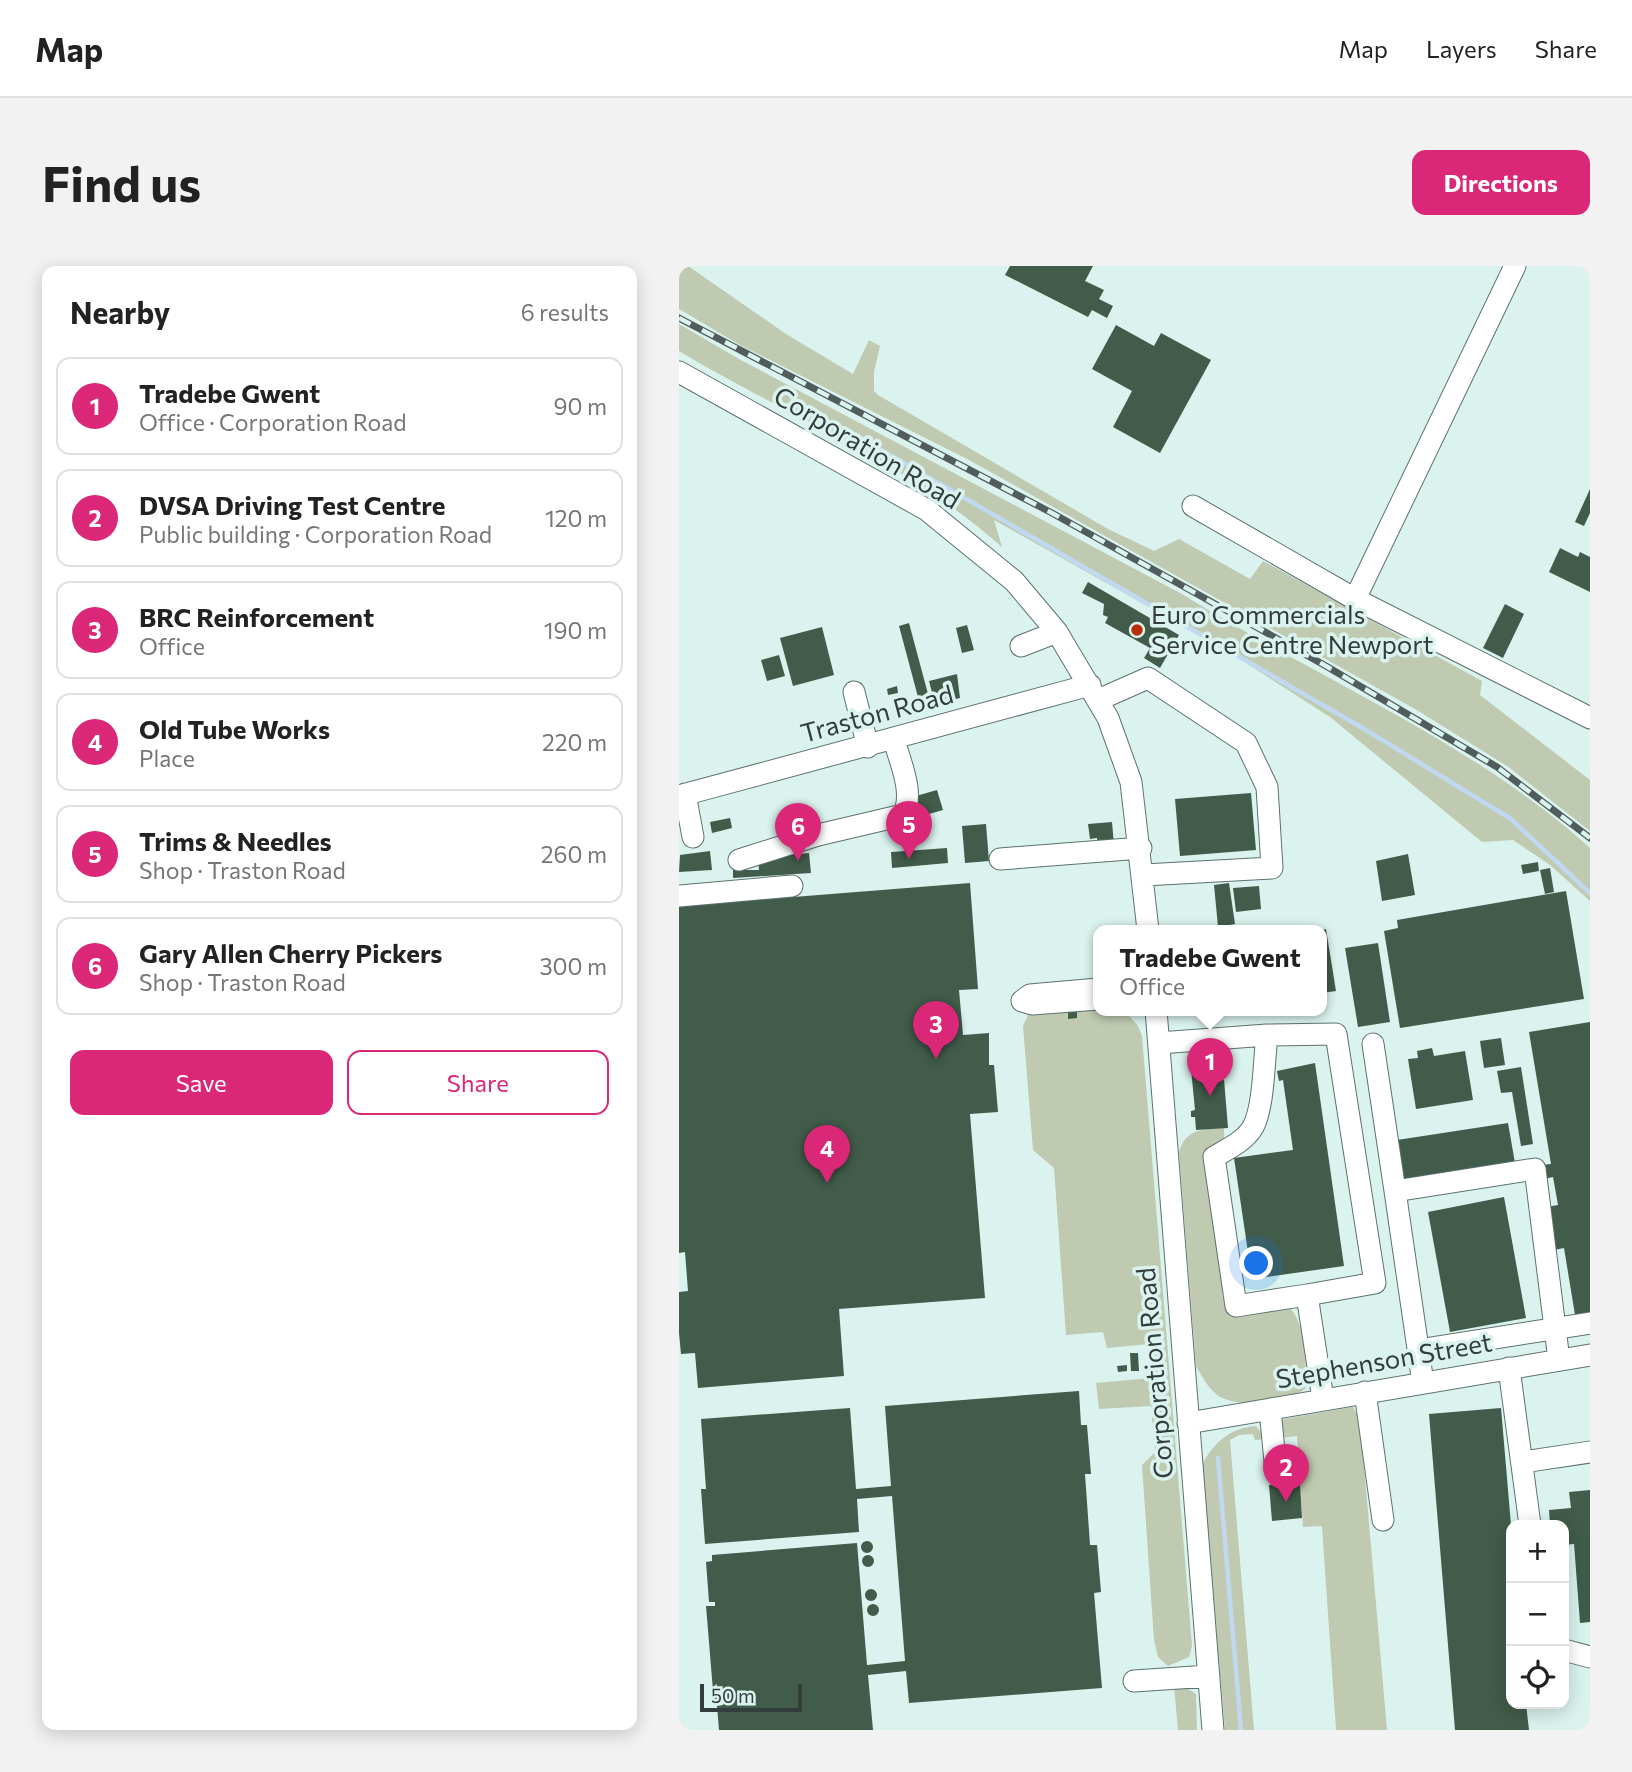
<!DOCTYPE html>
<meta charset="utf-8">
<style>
:root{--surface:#fff;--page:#f2f2f2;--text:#222;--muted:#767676;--line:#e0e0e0;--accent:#db2777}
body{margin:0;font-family:Commissioner,sans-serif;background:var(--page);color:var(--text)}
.controls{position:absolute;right:21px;bottom:21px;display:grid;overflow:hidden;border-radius:14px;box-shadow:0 4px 18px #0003}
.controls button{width:63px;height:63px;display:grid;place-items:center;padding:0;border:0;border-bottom:2px solid var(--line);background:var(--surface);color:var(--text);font:35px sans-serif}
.scale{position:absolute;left:21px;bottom:18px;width:102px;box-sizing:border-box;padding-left:7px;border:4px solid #333d3c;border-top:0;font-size:19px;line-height:24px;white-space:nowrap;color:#333d3c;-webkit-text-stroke:5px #daf3ef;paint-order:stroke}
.you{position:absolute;left:578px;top:998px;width:24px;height:24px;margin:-18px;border:5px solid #fff;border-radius:50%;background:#1a73e8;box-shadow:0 0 0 10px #1a73e833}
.badge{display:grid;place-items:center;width:46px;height:46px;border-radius:50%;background:var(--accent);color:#fff;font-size:23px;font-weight:700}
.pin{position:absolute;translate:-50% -58px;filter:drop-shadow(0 2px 4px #0008)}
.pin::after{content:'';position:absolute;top:37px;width:24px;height:21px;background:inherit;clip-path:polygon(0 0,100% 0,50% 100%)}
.popup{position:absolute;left:414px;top:659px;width:234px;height:91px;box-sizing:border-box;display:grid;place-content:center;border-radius:14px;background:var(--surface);filter:drop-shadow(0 2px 5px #0005);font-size:23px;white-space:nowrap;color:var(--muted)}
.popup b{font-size:26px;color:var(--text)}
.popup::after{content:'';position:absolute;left:50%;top:100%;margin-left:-14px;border:14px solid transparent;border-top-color:var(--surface)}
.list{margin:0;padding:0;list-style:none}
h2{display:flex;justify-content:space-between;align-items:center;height:91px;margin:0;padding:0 28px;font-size:30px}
h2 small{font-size:23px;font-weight:400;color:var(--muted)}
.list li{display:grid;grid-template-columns:46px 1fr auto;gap:21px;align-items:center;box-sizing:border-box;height:98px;margin:0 14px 14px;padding:0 14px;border:2px solid var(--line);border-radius:14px}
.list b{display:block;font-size:26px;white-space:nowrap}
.list p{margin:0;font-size:23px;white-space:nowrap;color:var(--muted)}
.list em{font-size:23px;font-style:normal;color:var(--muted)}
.actions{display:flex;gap:14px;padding:21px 28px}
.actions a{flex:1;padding:16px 0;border:2px solid var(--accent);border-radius:14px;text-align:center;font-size:24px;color:var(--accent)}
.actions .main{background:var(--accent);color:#fff}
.icon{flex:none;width:38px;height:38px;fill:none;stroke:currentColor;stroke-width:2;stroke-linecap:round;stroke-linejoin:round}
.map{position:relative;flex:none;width:911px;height:1464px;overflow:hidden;border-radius:14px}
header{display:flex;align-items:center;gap:42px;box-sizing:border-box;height:98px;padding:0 35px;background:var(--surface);border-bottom:2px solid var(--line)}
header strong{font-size:33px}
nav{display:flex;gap:38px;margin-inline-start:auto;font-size:24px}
.intro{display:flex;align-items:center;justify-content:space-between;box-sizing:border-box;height:168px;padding:0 42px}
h1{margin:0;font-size:49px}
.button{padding:18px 32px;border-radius:14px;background:var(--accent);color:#fff;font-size:24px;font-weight:700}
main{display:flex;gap:42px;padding:0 42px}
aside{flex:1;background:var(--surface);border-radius:14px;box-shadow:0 4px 18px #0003}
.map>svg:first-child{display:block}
.green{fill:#bfcab0}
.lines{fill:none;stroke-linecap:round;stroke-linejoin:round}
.stream{stroke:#c0d9f1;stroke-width:4.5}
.building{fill:#415c4a}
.minor-casing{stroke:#5c726f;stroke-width:23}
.minor{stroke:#fff;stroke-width:21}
.rail-casing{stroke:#515d5c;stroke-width:7}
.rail{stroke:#daf3ef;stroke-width:4.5;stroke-dasharray:13;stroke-linecap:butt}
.poi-dot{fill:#b82e07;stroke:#daf3ef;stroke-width:2.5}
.labels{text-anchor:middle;stroke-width:7;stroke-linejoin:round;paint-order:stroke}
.street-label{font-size:26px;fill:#333d3c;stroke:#daf3ef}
.poi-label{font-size:26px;fill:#333d3c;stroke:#daf3ef;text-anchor:start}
</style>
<header>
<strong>Map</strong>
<nav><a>Map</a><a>Layers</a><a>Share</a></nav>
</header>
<div class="intro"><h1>Find us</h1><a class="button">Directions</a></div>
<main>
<aside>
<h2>Nearby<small>6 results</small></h2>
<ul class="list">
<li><span class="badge">1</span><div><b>Tradebe Gwent</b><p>Office · Corporation Road</p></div><em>90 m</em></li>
<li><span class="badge">2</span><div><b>DVSA Driving Test Centre</b><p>Public building · Corporation Road</p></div><em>120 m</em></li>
<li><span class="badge">3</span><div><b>BRC Reinforcement</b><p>Office</p></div><em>190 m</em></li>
<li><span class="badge">4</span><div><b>Old Tube Works</b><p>Place</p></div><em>220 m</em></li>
<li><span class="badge">5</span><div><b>Trims &amp; Needles</b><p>Shop · Traston Road</p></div><em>260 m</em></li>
<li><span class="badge">6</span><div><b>Gary Allen Cherry Pickers</b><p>Shop · Traston Road</p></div><em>300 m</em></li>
</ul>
<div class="actions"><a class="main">Save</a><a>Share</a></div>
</aside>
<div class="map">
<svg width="911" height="1464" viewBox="0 0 911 1464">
<rect width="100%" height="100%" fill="#daf3ef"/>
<path class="green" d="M0,0H9L107,68L174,108L190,74L201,80L195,106V125L199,129L429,263L475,285L500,273L571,313L584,295L803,415L801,429L911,514V565L828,500L736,443L290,194L61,79L0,43Z
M0,58L60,93L503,328C639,413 791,474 911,582V635L871,599L834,574L803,576L651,451L550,386L315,254L323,281C226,195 110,151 0,85Z
M419,741V744L446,745L459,760L463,770L513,1380L510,1391L489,1400L479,1391L475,1374L463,1199L476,1186L472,1140L420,1143L417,1117L472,1112L470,1078L428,1082L424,1066L387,1069L375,902L354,884L344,760L349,749Z
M545,862L547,1015L543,1030L550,1042L608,1039C627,1056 625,1089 628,1114L626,1123C609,1137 566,1141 546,1133C532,1128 524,1112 517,1100L500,886C507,862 523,864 545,862Z
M674,1141L681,1154L708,1464H657L643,1260L624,1261L618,1170L601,1172L600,1159L605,1153Z
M577,1160L587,1173L576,1174L574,1168L560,1169L551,1174L575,1464H546L523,1199C535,1176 551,1162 577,1160Z
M495,1420L507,1421L517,1428L518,1464H499Z"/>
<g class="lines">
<path class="stream" d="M166,163L687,464L832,553L911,627
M539,1192L562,1464"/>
</g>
<path class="building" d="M331,0H414L406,15L425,24L420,33L434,40L428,52L413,44L409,51L326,9Z
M437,59L475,80L482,67L532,94L481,187L434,161L453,125L413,103Z
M911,223V247L905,260L896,256Z
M881,282L899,291L901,286L911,291V326L870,306Z
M409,316L500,369L481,402L465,392L471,382L426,357L429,351L424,349L425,338L403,327Z
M826,338L845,348L824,392L804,382Z
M230,357L249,428L239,431L220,360Z
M288,359L295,384L283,387L277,362Z
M143,361L155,409L114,420L101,372Z
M100,389L106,410L88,415L82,394Z
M278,408L281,432L256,438L250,415Z
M218,420L219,427L209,429L208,423Z
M258,524L264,544L243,550L237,530Z
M572,527L577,584L501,590L496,533Z
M51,552L53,562L33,567L31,556Z
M433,556L435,579L419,580L418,572L411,573L409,558Z
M307,558L310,595L286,597L283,560Z
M268,582L269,597L213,602L212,586Z
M31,585L33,604L0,606L1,589Z
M130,587L132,607L54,612V604H80L79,592Z
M729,588L736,629L703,635L697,595Z
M859,596L860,605L844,608L842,599Z
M871,602L875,626L866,628L861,604Z
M291,617L299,723L280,724L284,769L310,767V799H315L319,846L291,848L306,1032L160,1043L165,1110L19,1122L16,1087L2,1088L0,1067V1026L9,1025L6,986L0,987V640Z
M550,617L556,658L539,661L535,619Z
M580,620L582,643L557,646L554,622Z
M887,625L905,733L721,762L705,665L719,662L718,654Z
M647,663L657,725L643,727V664Z
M699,677L711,756L679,761L666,682Z
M389,746H398V752L389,753Z
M911,756V1047L896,1049L885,982L875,984L867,941L879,939L874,911L865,913L863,899L872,898L850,766Z
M822,772L826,799L805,802L801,775Z
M753,782L755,790L786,785L794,834L737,843L729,793L739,792L738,785Z
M636,797L665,1000L573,1013L555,892L614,884L604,814L600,815L598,805Z
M544,801L549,862L517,864L516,851H512V845L516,844L512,803Z
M842,801L854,878L842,880L833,826L822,827L818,805Z
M829,857L836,897L725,915L718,874Z
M825,931L847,1052L771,1066L749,946Z
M451,1087H459L460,1105H452Z
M448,1099V1105L439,1106L438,1100Z
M400,1125L402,1159H408L412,1208H406L411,1279H418L422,1326L415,1327L423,1422L230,1437L227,1405L189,1409L194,1464H40L38,1440L44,1439V1436L35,1437L27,1340H36V1336H30L27,1296L33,1295V1289L178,1277L188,1399L226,1395L213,1230L178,1233L180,1266L26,1278L22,1223H27L22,1153L171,1142L177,1223L212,1220L206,1140Z
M822,1142L832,1259V1438H847L850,1464H776L750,1148Z
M621,1217L623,1252L593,1255L590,1219Z
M911,1224V1356L901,1357L895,1278L885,1279V1259H871L870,1244L892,1242L890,1226Z
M182 1281a6 6 0 1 1 12 0a6 6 0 1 1-12 0Z
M183 1295a6 6 0 1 1 12 0a6 6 0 1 1-12 0Z
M186 1329a6 6 0 1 1 12 0a6 6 0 1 1-12 0Z
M188 1344a6 6 0 1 1 12 0a6 6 0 1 1-12 0Z"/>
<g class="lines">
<defs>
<path id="minor" d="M0,106L248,244L335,315L378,366L429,452L452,516L469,664
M514,240L676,333L911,452
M676,333L836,0
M342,380L378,366
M175,426L189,481
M419,434L469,412L567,477L588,521L593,602L465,609
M6,528L14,571
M0,530L411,419
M321,593L462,582
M60,594L139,569L224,549C236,528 221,496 215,474
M0,630L113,620
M419,723L351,729L343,735L353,738L419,733
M477,744L534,1464
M588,769C585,793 585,841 574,861C566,875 549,883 535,891L557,1040L628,1029
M480,777L588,769L657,768L696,1017L628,1029L644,1133
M694,778L716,925
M739,1084L911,1057
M830,1102L851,1259
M744,1117L716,925L856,903L880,1094
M686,1126L704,1254
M591,1143L597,1206
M509,1157L911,1089
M844,1196L911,1186
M885,1384L911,1391
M455,1415L530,1410"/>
</defs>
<use href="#minor" class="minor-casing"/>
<use href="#minor" class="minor"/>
<defs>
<path id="rail" d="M0,52L373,247L647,400L818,501L911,572"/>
</defs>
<use href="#rail" class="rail-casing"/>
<use href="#rail" class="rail"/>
</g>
<circle class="poi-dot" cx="458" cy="364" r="7"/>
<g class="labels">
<g class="street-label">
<text transform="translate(188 182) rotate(31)" y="9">Corporation Road</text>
<text transform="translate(198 448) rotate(-15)" y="9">Traston Road</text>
<text transform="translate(705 1095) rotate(-10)" y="9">Stephenson Street</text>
<text transform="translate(476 1107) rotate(-95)" y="9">Corporation Road</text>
</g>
<g class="poi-label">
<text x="472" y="358">Euro Commercials<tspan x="472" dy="30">Service Centre Newport</tspan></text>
</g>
</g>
</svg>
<div class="controls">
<button>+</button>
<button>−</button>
<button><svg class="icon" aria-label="locate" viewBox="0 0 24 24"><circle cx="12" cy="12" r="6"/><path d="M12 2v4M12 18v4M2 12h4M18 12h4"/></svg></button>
</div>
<div class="scale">50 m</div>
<div class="you"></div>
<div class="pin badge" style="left:531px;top:830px">1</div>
<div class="popup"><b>Tradebe Gwent</b>Office</div>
<div class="pin badge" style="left:607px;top:1236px">2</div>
<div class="pin badge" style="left:257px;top:793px">3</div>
<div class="pin badge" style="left:148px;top:917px">4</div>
<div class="pin badge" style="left:230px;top:593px">5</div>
<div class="pin badge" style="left:119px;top:595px">6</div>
</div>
</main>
